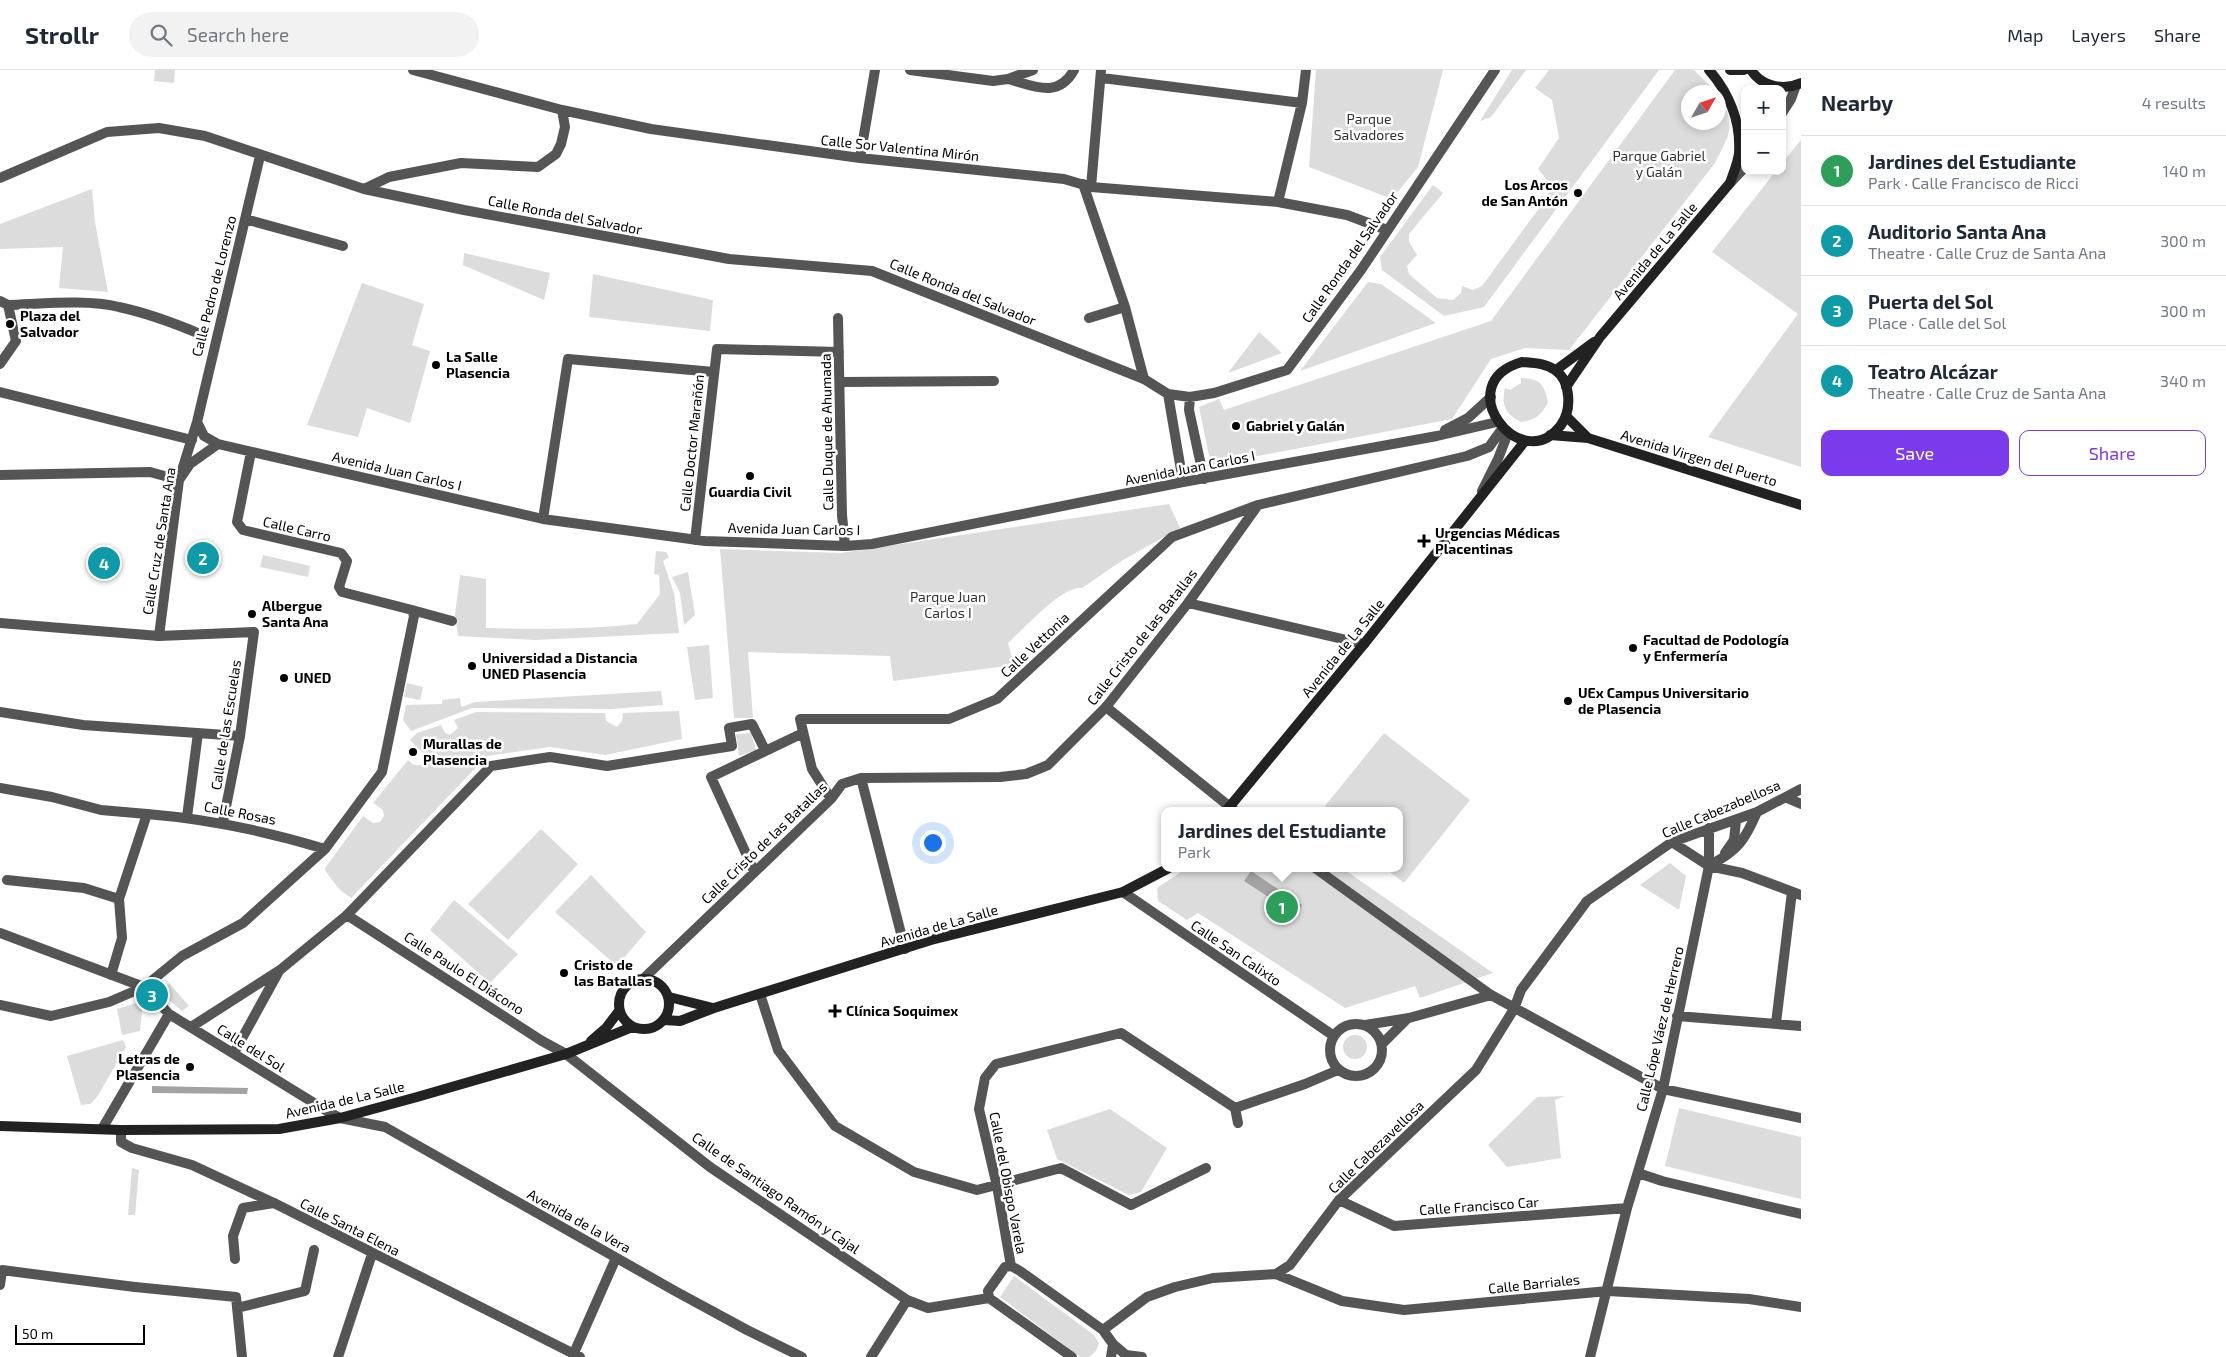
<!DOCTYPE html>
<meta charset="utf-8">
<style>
:root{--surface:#fff;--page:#f2f2f3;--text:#1f2937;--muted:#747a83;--line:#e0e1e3;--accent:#7c3aed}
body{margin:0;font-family:"Exo 2",sans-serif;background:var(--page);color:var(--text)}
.controls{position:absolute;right:15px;top:15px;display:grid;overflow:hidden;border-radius:10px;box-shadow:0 2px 8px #0003}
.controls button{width:45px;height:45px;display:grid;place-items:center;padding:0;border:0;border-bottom:1px solid var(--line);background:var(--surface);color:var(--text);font:25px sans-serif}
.compass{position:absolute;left:1681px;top:15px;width:45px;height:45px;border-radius:50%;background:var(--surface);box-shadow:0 2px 8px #0003;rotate:51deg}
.scale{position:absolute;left:15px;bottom:12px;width:130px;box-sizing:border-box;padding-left:5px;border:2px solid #000;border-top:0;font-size:14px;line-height:18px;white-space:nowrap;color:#000;-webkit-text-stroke:4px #fff;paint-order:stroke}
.you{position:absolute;left:932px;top:772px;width:18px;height:18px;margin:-12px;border:4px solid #fff;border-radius:50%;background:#1a73e8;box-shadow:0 0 0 8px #1a73e833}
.badge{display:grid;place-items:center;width:32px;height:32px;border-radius:50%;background:var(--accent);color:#fff;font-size:16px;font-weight:700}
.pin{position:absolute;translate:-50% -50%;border:2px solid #fff;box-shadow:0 1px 5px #0006}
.popup{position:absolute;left:1161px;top:737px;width:242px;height:65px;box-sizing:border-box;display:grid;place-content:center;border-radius:10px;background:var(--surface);filter:drop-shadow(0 1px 4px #0005);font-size:16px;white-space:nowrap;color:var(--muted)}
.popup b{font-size:19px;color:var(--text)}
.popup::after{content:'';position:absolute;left:50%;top:100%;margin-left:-10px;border:10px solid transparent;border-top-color:var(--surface)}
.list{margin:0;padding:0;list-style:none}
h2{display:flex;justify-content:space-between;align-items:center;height:65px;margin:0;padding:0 20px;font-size:21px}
h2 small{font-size:16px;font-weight:400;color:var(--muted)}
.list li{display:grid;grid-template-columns:32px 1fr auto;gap:15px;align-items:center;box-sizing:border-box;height:70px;padding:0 20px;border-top:1px solid var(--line)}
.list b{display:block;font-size:19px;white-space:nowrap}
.list p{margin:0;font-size:16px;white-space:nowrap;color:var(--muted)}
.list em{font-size:16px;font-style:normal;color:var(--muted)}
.actions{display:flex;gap:10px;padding:15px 20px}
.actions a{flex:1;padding:11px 0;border:1px solid var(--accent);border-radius:10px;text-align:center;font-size:18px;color:var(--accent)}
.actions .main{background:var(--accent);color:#fff}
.icon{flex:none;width:28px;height:28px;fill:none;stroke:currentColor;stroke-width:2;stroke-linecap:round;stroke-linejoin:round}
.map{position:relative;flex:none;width:1801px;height:1287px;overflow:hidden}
header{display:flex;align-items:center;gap:30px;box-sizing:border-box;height:70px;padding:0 25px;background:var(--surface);border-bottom:1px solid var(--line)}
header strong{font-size:24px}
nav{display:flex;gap:28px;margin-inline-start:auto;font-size:18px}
.search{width:350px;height:45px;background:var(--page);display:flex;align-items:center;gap:12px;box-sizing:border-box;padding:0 18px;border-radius:28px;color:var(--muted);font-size:19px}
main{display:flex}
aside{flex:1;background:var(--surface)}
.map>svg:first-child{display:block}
.green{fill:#dcdcdc}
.water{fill:#a3a3a3}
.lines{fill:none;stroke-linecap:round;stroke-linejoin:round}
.pedestrian{stroke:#555;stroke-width:10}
.minor{stroke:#555;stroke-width:10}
.secondary{stroke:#222;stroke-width:10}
.poi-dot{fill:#000;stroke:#fff;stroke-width:2}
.labels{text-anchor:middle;stroke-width:5;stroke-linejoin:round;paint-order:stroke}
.park-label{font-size:14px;fill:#333;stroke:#fff}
.street-label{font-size:14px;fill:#000;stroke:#fff}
.poi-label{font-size:14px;font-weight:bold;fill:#000;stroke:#fff;text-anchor:start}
</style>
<header>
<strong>Strollr</strong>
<div class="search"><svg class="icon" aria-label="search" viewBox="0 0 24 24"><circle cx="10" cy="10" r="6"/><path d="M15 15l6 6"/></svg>Search here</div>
<nav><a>Map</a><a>Layers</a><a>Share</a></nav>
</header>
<main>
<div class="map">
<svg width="1801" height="1287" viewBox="0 0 1801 1287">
<rect width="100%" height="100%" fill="#fff"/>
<path class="green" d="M155,0H175L174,13L154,11Z
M1316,0H1443L1418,97L1392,129L1309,97Z
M1512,0H1526L1491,47L1480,51Z
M1549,0H1659L1484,237L1444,246L1382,200L1380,187L1433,115L1443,123L1409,164V172L1417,185L1407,196L1409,204L1437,228L1453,230L1461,223L1462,216L1473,220L1482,216L1548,126L1547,110L1538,99L1559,68L1552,30L1535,18Z
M1675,0H1694L1716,22H1688V52H1718L1719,26C1737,56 1730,63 1715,93L1569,280L1525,278L1491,289L1452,349L1211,395L1199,337L1219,329L1224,340L1491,251Z
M1801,70V397L1708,367L1798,244L1712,182L1776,101H1782V93Z
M92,119L95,152L108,222L59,218L63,177L0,179V154Z
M464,183L550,203L544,230L463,195Z
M593,204L713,230L710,261L589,247Z
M1368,212L1381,214L1436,253L1300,301Z
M362,213L424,234L412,275L430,281L410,353L367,338L358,367L307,355Z
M1259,262L1282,283L1228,303Z
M1521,308C1541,309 1544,314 1548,332C1542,345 1535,350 1521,352C1505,344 1501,335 1505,318L1510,320L1521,313Z
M1169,434L1180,458L1123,490L1082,518C1061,516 1025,558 1008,573L1014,595L893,611L890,586L748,582L753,648H734L720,479L841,483Z
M656,481L666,482L669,487L663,491L674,523L679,563L535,570L458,566L455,544L460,505L486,509V558C536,559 587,560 637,554L660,524L659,505L654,504Z
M263,485L310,496L308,507L260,497Z
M688,502L695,545L684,555L680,523L672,507Z
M709,575L713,628L695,630L687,577Z
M407,613L423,617L420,630L404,627Z
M661,621L663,635L612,639L472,638L411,661L403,650L406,635L442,634V630L460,628L461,637L475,632Z
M679,641L682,669L605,685L550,677L487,686L351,828L340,820L326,802L325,798L363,746L373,753L380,752L384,746L383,740L373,733L408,690L414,695H421L425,690L423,683L410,670L417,663L441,655L445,663L450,665L458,658L454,650L476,642L605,643L606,651L617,657L622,651L623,643Z
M751,663L756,680L739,686L736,664Z
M1384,663L1470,730L1404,813L1385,798H1400V741H1321Z
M541,759L578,794L508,870L468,834Z
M1670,793L1686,806L1679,840L1640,815Z
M1187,798H1342L1493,903L1420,928L1415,916L1345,938L1198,843L1187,850L1158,831L1157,818Z
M591,805L646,862L617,896L555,842Z
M454,830L518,884L490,913L430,860Z
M169,913L189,936L182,941L159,921Z
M143,931L140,961L122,965L117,939Z
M1343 977a12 12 0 1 1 24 0a12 12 0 1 1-24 0Z
M123,970L126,977L97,1027L90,1034L81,1035L67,986Z
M1565,1026L1555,1030L1561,1088L1507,1097L1488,1075L1537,1027Z
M1679,1038L1801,1067V1129L1665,1096Z
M1110,1039L1167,1078L1141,1122L1129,1125L1057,1089L1047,1060Z
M132,1098L139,1100L135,1145H128Z
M1014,1206L1094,1265L1099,1273L1096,1281L1089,1287H1080L1000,1227Z"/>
<path class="water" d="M1251,801L1302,835L1296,845L1244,811Z
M152,1016L248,1018L247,1024L152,1023Z"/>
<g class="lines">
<path class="pedestrian" d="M1083,114L1125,237L1144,309
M1089,248L1125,237
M0,322L192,370
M0,553L159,566
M1106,637L1235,741
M0,642L83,655L240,666
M0,718L52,727L101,740L147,744L119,829L122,868L111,905
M187,747L198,663
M1315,798L1491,925
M7,810L84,818L119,829
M347,845L491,696L550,687L607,696L732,676L729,658L752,654L765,680
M0,863L144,917
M1235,1038L1238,1053
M235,1189L233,1166L243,1138L274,1133
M71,1209L135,1217"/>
<path class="minor" d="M413,0L562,40L651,59L860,88L1064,109L1091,117L1278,132L1347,145L1387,160
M910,0L993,11L1008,9L1033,0
M1102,8L1302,33L1278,132
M1008,9C1034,16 1058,29 1074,0
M1302,33L1306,0
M1782,43L1791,29L1796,15
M860,88L875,0
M0,108L107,62L159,58L205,66L364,119L464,140L729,189L872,201L1144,309L1168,324L1190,327L1214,323L1287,300L1361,200L1495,0
M1731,112L1745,97
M1091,117L1101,0
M364,119L389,107L461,93L538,97L556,84L561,74L565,57L562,40
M245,149L343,176
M0,231L8,235L16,271L0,294
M8,235C41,234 87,229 119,237C147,243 174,253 200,264
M838,248L842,445L845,476
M840,312L994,311
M1168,324L1183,412
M1190,327L1189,340L1204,409
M197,352L204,366L218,374L543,449L705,471L845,476L872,474L1183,412L1437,366L1497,352
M1445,360L1468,348L1491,327
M0,405L150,402L179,410L190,394L218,374
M1482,421L1498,389L1508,363
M543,449L568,289L714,302
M695,470L717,279L839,282
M1188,533L1364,574
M412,540L452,551
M861,708L905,879
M1787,728L1801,734
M831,729L812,699L800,649H949L997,629L1172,467L1258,435
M147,744C209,749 266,761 325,779
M223,752L240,666L254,562L159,566L179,410L197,352L260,86
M1672,772L1709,796L1742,803L1801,825
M1725,783L1734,770L1736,751
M1712,794C1738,780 1745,770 1757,742
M754,801L711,707L803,663
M1123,822L1334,966
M643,909L831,729L842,714L861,708L1000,707L1026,704L1048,695L1106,637L1188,533L1258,435L1467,386L1489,377L1502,359
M760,924L778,980L835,1056L914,1102L977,1120L1061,1098L1131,1135L1206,1098
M152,925L169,944L327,1041L340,1048L385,1057L675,1221L747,1260L802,1287
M0,935L51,946L109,932L144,917L182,886L243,853L325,779L382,702L414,546L412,540L342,522L339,517L347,491L341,483L243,460L237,452L251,382
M1677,946L1801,956
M1776,953L1792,822
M1330 980a26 26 0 1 1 52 0a26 26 0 1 1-52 0Z
M1365,955L1409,948L1491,925L1663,1019L1801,1048
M191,957L280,900L347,845L542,971L566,984L710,1097L907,1230L928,1238L989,1228
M1382,974L1408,948
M234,983L279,901
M102,1059L169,944
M121,1060V1072L132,1078L192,1095L274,1133L580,1287
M1638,1103L1662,1111L1801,1144
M1339,1130L1394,1156L1627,1138
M1011,1196L997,1116L979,1039L985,1008L996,994L1121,963L1235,1038L1305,1014L1338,1000
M1276,1204L1342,1231L1404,1240L1608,1221L1749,1229L1801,1237
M0,1215L2,1200L71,1209
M135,1217L236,1227L242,1287
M237,1238L305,1221L314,1180
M1103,1260L1147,1227L1175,1217L1213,1208L1276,1204L1290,1195L1339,1130L1476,1000L1514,939L1521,920L1587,831L1672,772L1757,742L1801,719
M1113,1274L1126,1285L1142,1287
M574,1283L616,1188
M338,1287L372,1184
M871,1287L907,1230
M1072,1287L989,1228L988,1221L1005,1197L1011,1196L1020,1201L1103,1260L1113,1274L1111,1287
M1590,1287L1627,1138L1663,1019L1709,796V758"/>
<path class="secondary" d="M1730,0H1744
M1751,0C1762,17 1784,21 1801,13
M1522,292C1533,293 1545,293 1555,300C1571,311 1572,340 1561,355C1521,409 1448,313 1522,292Z
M1556,300L1594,272
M1566,317L1600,267L1730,113C1733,104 1738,93 1739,83C1741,52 1729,23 1709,0
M1566,346L1588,368
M1550,365L1588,368L1801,435
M1226,741L1364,574L1525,371
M619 934a25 25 0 1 1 50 0a25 25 0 1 1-50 0Z
M669,927L713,938
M664,950L680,951L714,938L931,870L1123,822L1169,798
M591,971L606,958L619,941
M0,1056L121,1060L279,1059L340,1048L417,1027L566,984L632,957"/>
</g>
<g class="poi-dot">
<circle cx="1578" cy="123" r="5"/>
<circle cx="10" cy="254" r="5"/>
<circle cx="436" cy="295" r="5"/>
<circle cx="1236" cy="356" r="5"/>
<circle cx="750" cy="406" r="5"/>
<path d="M1421.5 463.5h5v5h5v5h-5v5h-5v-5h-5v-5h5z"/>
<circle cx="252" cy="544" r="5"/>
<circle cx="1633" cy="578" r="5"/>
<circle cx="472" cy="596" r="5"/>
<circle cx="284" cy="608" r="5"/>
<circle cx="1568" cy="631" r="5"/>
<circle cx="413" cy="682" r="5"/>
<circle cx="564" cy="903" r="5"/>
<path d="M832.5 933.5h5v5h5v5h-5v5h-5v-5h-5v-5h5z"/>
<circle cx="190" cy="997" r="5"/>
</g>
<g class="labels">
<g class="park-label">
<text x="1369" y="54">Parque<tspan x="1369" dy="16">Salvadores</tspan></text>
<text x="1659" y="91">Parque Gabriel<tspan x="1659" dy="16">y Galán</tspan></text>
<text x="948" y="532">Parque Juan<tspan x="948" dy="16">Carlos I</tspan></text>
</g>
<g class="street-label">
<text transform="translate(900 78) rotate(6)" y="5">Calle Sor Valentina Mirón</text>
<text transform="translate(565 145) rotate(11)" y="5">Calle Ronda del Salvador</text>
<text transform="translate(1655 181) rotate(-50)" y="5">Avenida de La Salle</text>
<text transform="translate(1350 187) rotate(-55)" y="5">Calle Ronda del Salvador</text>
<text transform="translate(214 216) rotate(-76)" y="5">Calle Pedro de Lorenzo</text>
<text transform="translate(963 222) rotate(22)" y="5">Calle Ronda del Salvador</text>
<text transform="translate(827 362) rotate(-91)" y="5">Calle Duque de Ahumada</text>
<text transform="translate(692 373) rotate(-84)" y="5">Calle Doctor Marañón</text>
<text transform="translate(1699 388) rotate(17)" y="5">Avenida Virgen del Puerto</text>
<text transform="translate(1190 398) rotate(-11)" y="5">Avenida Juan Carlos I</text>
<text transform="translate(397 401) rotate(13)" y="5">Avenida Juan Carlos I</text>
<text transform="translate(297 459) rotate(13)" y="5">Calle Carro</text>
<text transform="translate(794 459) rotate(1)" y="5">Avenida Juan Carlos I</text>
<text transform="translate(159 471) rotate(-81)" y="5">Calle Cruz de Santa Ana</text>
<text transform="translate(1142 567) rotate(-52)" y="5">Calle Cristo de las Batallas</text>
<text transform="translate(1035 575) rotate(-43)" y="5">Calle Vettonia</text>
<text transform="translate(1343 578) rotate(-51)" y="5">Avenida de La Salle</text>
<text transform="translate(226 655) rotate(-81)" y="5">Calle de las Escuelas</text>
<text transform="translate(1721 739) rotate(-23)" y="5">Calle Cabezabellosa</text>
<text transform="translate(240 743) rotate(11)" y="5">Calle Rosas</text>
<text transform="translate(764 773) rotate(-44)" y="5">Calle Cristo de las Batallas</text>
<text transform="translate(939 856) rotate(-16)" y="5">Avenida de La Salle</text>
<text transform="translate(1236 883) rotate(34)" y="5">Calle San Calixto</text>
<text transform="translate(464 903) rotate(33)" y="5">Calle Paulo El Diácono</text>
<text transform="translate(1660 959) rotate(-77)" y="5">Calle Lópe Váez de Herrero</text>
<text transform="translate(251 978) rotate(32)" y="5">Calle del Sol</text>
<text transform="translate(345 1030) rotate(-13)" y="5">Avenida de La Salle</text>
<text transform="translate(1376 1077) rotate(-44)" y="5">Calle Cabezavellosa</text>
<text transform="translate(1008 1113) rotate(79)" y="5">Calle del Obispo Varela</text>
<text transform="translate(776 1123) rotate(35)" y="5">Calle de Santiago Ramón y Cajal</text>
<text transform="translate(1479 1136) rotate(-4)" y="5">Calle Francisco Car</text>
<text transform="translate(579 1151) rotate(29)" y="5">Avenida de la Vera</text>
<text transform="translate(350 1157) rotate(27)" y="5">Calle Santa Elena</text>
<text transform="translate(1534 1214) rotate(-6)" y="5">Calle Barriales</text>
</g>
<g class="poi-label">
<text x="1568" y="120" text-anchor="end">Los Arcos<tspan x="1568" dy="16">de San Antón</tspan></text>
<text x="20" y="251">Plaza del<tspan x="20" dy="16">Salvador</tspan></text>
<text x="446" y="292">La Salle<tspan x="446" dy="16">Plasencia</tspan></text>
<text x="1246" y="361">Gabriel y Galán</text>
<text x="750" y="427" text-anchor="middle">Guardia Civil</text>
<text x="1435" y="468">Urgencias Médicas<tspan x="1435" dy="16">Placentinas</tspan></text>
<text x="262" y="541">Albergue<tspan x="262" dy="16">Santa Ana</tspan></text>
<text x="1643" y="575">Facultad de Podología<tspan x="1643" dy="16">y Enfermería</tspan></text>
<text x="482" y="593">Universidad a Distancia<tspan x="482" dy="16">UNED Plasencia</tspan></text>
<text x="294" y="613">UNED</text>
<text x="1578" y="628">UEx Campus Universitario<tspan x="1578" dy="16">de Plasencia</tspan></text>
<text x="423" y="679">Murallas de<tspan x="423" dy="16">Plasencia</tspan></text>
<text x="574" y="900">Cristo de<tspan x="574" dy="16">las Batallas</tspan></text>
<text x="846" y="946">Clínica Soquimex</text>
<text x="180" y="994" text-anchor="end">Letras de<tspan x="180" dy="16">Plasencia</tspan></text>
</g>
</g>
</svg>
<div class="controls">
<button>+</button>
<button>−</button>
</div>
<svg class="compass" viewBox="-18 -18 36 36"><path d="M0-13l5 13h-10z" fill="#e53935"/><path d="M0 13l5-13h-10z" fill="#747a83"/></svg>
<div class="scale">50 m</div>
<div class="you"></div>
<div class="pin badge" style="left:1282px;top:837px;background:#2e9e5b">1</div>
<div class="popup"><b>Jardines del Estudiante</b>Park</div>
<div class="pin badge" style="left:203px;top:488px;background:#0f9aa8">2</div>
<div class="pin badge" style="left:152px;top:925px;background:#0f9aa8">3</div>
<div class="pin badge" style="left:104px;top:493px;background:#0f9aa8">4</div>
</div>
<aside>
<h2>Nearby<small>4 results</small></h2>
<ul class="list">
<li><span class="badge" style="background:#2e9e5b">1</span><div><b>Jardines del Estudiante</b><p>Park · Calle Francisco de Ricci</p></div><em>140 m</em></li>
<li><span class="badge" style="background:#0f9aa8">2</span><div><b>Auditorio Santa Ana</b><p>Theatre · Calle Cruz de Santa Ana</p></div><em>300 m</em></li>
<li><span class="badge" style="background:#0f9aa8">3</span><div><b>Puerta del Sol</b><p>Place · Calle del Sol</p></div><em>300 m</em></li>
<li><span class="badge" style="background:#0f9aa8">4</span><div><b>Teatro Alcázar</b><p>Theatre · Calle Cruz de Santa Ana</p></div><em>340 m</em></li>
</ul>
<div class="actions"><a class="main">Save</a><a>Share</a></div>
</aside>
</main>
